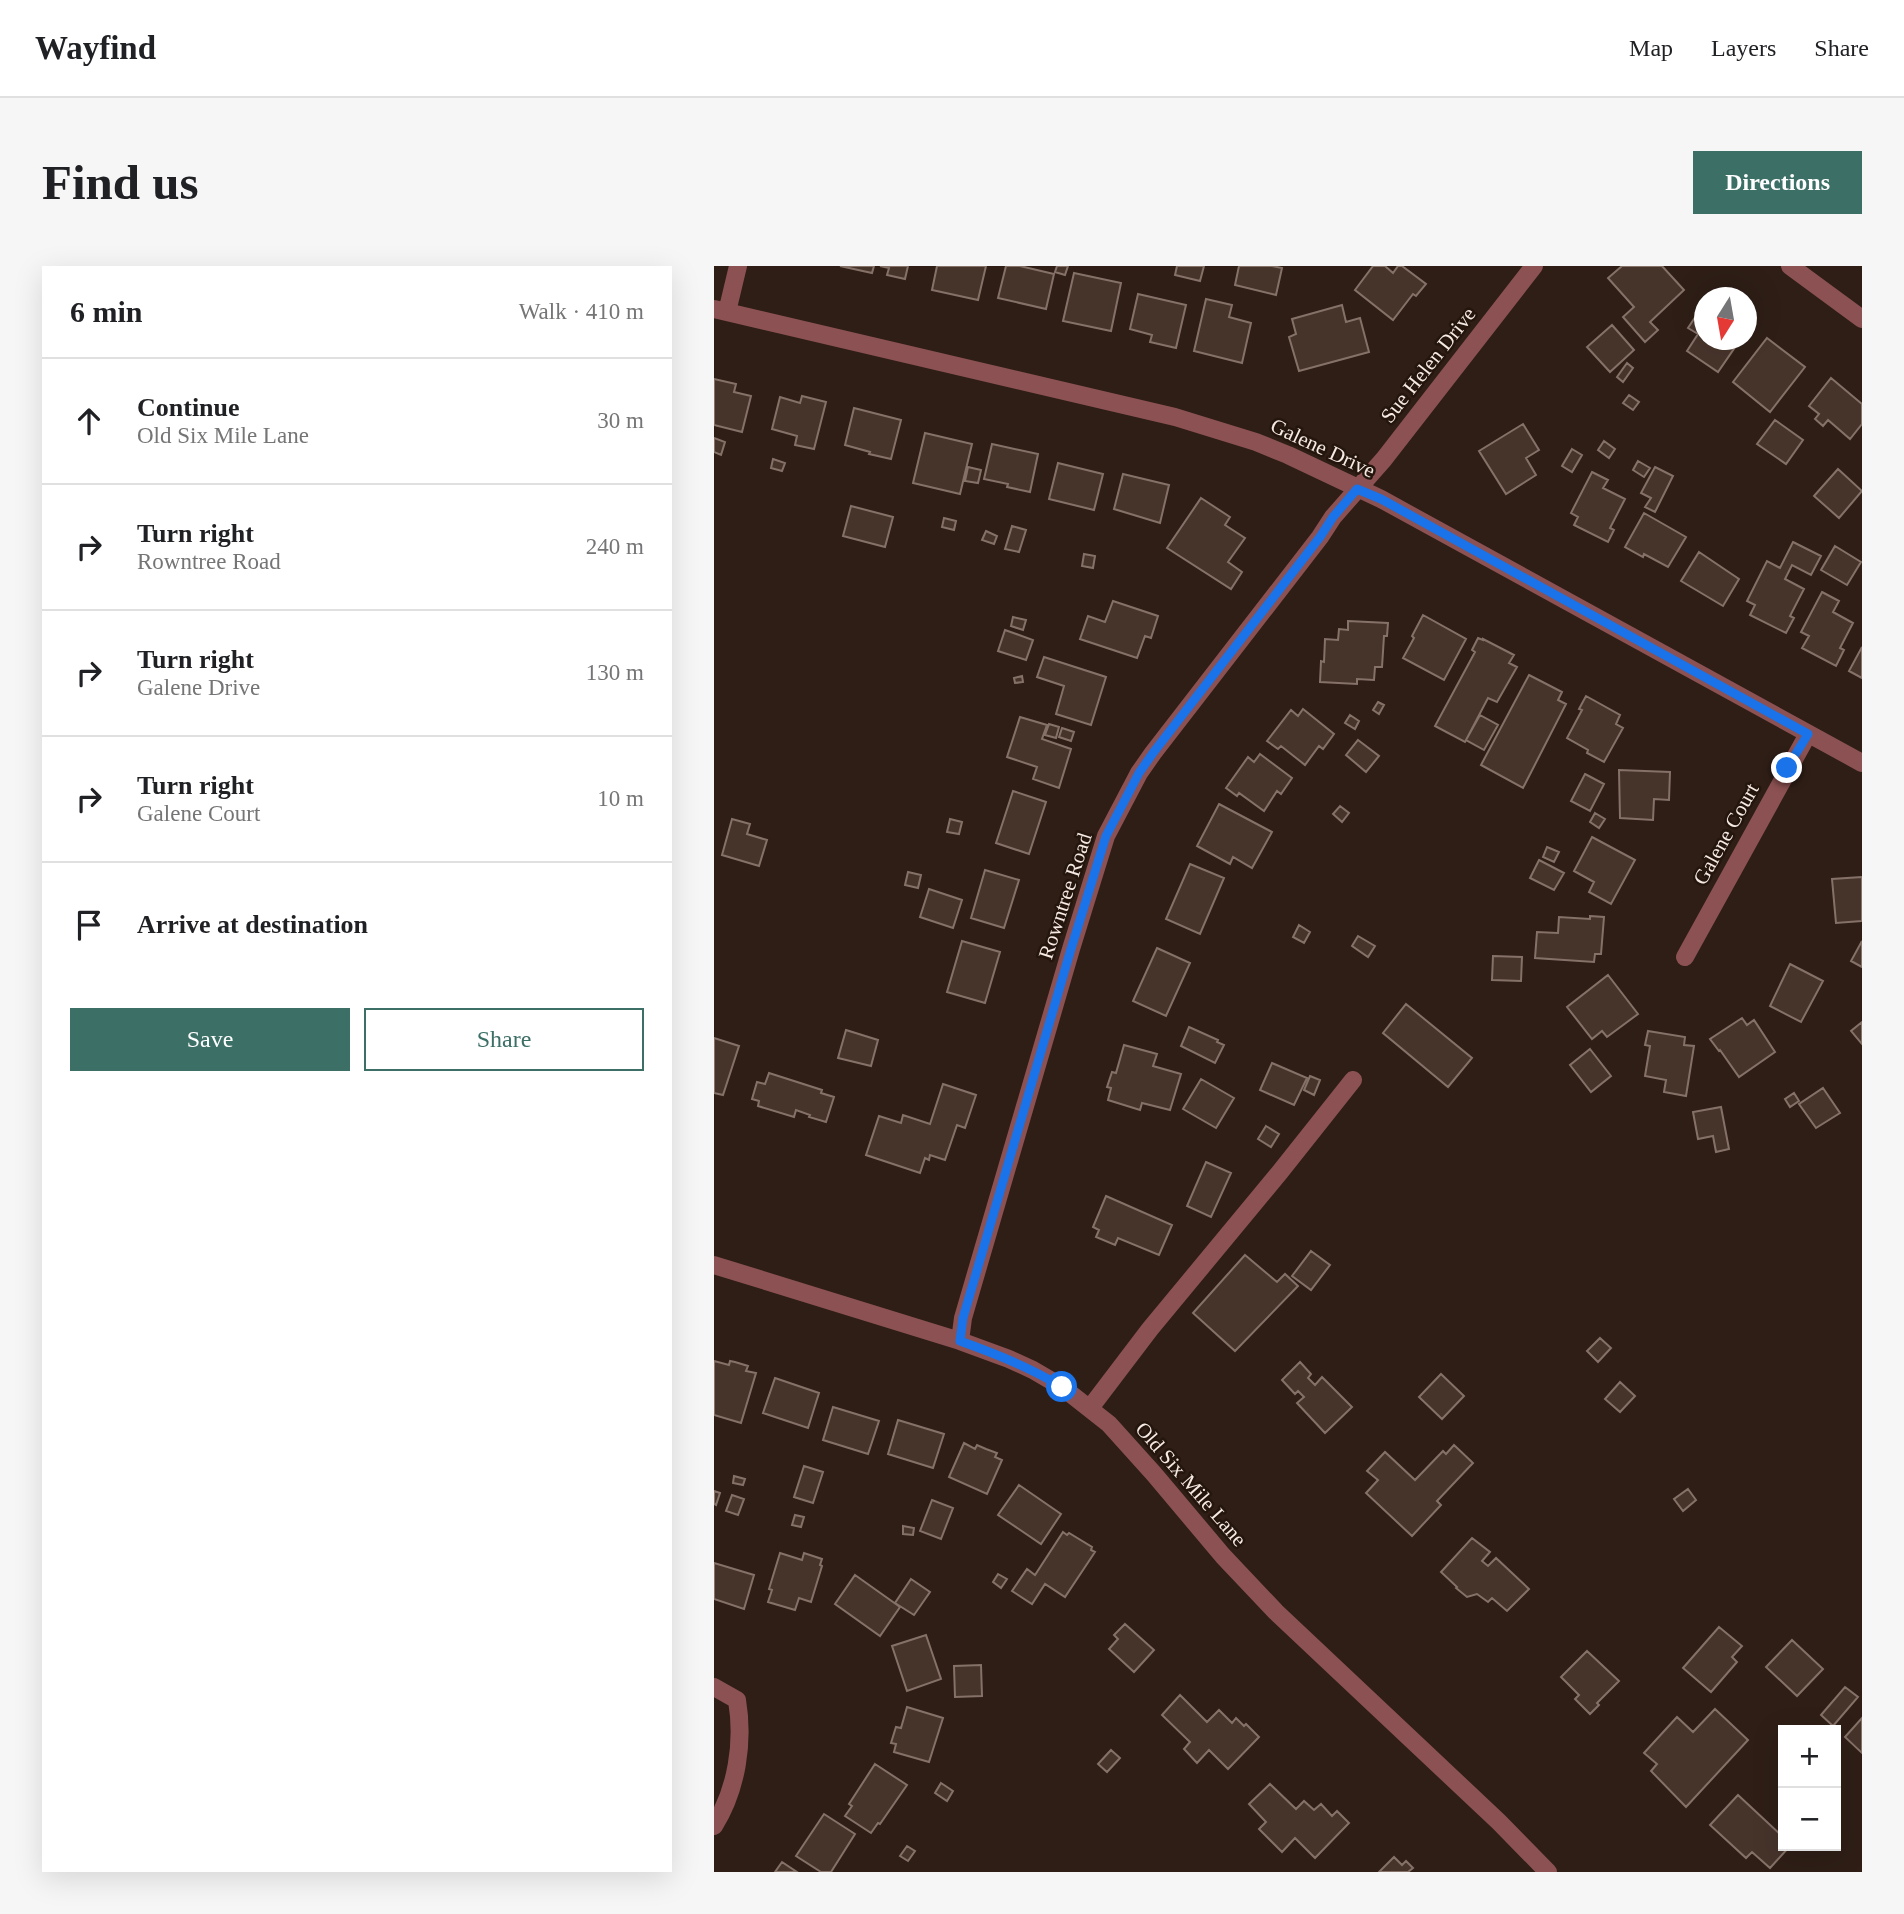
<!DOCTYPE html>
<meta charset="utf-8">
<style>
:root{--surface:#fff;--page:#f6f6f6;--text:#202124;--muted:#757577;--line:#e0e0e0;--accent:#3c6f66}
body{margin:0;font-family:"Times New Roman",serif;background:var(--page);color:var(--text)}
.controls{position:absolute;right:21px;bottom:21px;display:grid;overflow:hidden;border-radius:0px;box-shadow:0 7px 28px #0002}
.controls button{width:63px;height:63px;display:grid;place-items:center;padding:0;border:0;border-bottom:2px solid var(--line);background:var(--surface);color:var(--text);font:35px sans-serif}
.compass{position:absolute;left:980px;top:21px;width:63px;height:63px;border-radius:50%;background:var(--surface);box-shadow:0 7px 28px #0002;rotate:191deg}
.stop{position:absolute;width:21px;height:21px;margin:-16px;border:5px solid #1a73e8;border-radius:50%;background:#fff}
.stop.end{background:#1a73e8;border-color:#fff;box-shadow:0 2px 7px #0008}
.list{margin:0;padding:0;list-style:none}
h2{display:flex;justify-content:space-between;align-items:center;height:91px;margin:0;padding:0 28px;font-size:30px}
h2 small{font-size:23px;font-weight:400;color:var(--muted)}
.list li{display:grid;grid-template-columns:46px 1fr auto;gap:21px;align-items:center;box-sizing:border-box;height:126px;padding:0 28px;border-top:2px solid var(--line)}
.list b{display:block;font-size:26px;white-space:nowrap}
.list p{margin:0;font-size:23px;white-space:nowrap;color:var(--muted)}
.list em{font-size:23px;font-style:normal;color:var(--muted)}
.actions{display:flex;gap:14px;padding:21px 28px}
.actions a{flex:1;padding:16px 0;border:2px solid var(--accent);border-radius:0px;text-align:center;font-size:24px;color:var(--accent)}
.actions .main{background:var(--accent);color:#fff}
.icon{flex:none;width:38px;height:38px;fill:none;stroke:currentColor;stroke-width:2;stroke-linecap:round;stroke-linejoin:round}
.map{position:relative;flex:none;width:1148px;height:1606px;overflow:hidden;border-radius:0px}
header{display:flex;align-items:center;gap:42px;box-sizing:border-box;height:98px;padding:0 35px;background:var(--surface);border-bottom:2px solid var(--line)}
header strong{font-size:33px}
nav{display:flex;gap:38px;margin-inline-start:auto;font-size:24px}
.intro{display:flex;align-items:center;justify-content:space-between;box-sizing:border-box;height:168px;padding:0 42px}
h1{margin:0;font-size:49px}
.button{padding:18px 32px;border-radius:0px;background:var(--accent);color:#fff;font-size:24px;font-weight:700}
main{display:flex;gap:42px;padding:0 42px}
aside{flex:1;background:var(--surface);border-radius:0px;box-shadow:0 7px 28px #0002}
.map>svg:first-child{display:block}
.building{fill:#46342b;stroke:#857167;stroke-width:2}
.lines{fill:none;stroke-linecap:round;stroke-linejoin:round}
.minor{stroke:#8c5152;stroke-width:18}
.route{stroke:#1a73e8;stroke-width:9}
.labels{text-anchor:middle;stroke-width:5;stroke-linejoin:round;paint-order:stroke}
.street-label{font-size:21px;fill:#f6eae4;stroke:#24150d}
</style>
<header>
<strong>Wayfind</strong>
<nav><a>Map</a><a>Layers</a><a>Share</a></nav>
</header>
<div class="intro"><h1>Find us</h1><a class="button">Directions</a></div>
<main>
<aside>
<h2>6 min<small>Walk · 410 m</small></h2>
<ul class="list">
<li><svg class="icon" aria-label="ahead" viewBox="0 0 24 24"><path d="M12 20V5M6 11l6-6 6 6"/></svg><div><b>Continue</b><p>Old Six Mile Lane</p></div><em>30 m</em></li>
<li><svg class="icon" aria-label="right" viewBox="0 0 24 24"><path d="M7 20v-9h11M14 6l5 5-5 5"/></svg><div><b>Turn right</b><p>Rowntree Road</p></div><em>240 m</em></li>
<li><svg class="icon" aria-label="right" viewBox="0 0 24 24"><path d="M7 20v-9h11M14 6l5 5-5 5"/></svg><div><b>Turn right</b><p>Galene Drive</p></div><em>130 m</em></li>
<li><svg class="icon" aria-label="right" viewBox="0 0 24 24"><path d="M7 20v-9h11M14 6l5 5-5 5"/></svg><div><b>Turn right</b><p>Galene Court</p></div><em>10 m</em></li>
<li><svg class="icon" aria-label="arrive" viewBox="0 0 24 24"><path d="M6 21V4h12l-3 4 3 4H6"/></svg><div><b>Arrive at destination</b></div></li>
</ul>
<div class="actions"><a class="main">Save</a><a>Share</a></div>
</aside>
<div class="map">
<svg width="1148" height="1606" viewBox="0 0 1148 1606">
<rect width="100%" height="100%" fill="#2e1e16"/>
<path class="building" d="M126,0H160L158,7Z
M166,0H194L191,13L173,9L175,2Z
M223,0H272L264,34L218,24Z
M292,0H306L340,8L332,43L284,32Z
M343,0H354L351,9L341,6Z
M463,0H490L486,15L461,9Z
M525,0H558L568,2L562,29L521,19Z
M659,0H671L679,7L684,0H688L712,18L702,30L699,28L679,54L641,24Z
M908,0H948L970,24L936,56L944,64L931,76L909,51L920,41L894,12Z
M360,7L407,17L397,65L349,55Z
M424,28L472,39L462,82L436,76L438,69L416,63Z
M492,33L518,39L515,51L537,57L528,97L480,85Z
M990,38V74H1026L1004,106L973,85L984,68L974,62Z
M628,39L632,56L646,52L655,86L585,105L575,71L582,68L578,53Z
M898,59L920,84L896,106L873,81Z
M1053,72L1091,101L1056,146L1019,116Z
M913,97L919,102L909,116L903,111Z
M1117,112L1148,138V158L1136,173L1114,154L1109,160L1101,153L1105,148L1095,140Z
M0,113L22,118L20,126L37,130L28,166L0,159Z
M915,129L925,136L919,144L909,137Z
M88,130L112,136L100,183L81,179L83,170L58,163L66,131L86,137Z
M140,142L187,154L177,193L155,188L156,186L131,179Z
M1061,154L1089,174L1072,198L1043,178Z
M809,158L825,184L812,192L822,209L792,228L765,185Z
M211,167L258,178L246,228L199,217Z
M0,172L11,176L7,189L0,186Z
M890,175L901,183L895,192L884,184Z
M278,178L324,188L316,226L293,221L294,218L270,213Z
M858,183L868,189L858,206L848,200Z
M59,193L71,197L68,205L57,202Z
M924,195L936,202L930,211L919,204Z
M344,197L389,208L380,244L335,233Z
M254,201L267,204L264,217L251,215Z
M941,201L959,210L941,246L931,241L937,232L927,227Z
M1124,203L1148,225L1125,252L1100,230Z
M878,206L894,214L889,222L911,233L896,262L900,264L894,276L860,259L864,251L857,247Z
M409,208L455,219L446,257L400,243Z
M487,232L516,251L511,259L531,272L514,296L528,306L517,323L453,282Z
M137,240L179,251L171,281L129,270Z
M930,247L972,271L954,301L930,288L929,291L911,281Z
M230,252L242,255L240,264L228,261Z
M298,260L312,264L305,286L291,283Z
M272,265L283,270L280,278L268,274Z
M1079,276L1107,290L1097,309L1078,299L1071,313L1090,323L1076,350L1080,352L1072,367L1036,349L1041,339L1033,335L1053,295L1066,302Z
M1121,280L1147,296L1133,319L1107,304Z
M985,286L1025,313L1009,340L967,315Z
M370,288L381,290L379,302L368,300Z
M1108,326L1125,335L1119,346L1139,357L1126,382L1130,384L1122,400L1088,382L1095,370L1087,366Z
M399,335L444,350L437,372L431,370L423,392L366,373L374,350L391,356Z
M709,349L752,373L730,414L689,392L700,372L698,370Z
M299,351L312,354L309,364L297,360Z
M634,355L674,357L673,370H670L668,401H661L660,414L643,413V418L606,416L607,395L610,396L611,373L624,374L625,363L634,364Z
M291,364L319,374L312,394L284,385Z
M764,372L769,374V373L800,389L795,397L803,401L783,436L774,432L751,476L721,460L761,386L758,384Z
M1148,381V412L1135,405Z
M330,391L392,411L377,459L342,448L350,420L323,411Z
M815,409L848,426L844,434L852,438L809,522L767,499Z
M308,410L309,416L301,417L300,412Z
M872,430L906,449L902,458L909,462L890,496L873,487L874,484L853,472L868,444L865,443Z
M664,436L670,439L665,448L659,444Z
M589,443L620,468L609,483L605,480L591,499L567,480L564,483L553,475L577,444L584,450Z
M636,449L645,455L641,463L631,457Z
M766,449L784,459L770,484L752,474Z
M306,451L333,459L328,473L357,483L345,522L319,513L323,501L293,491Z
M335,458L345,461L342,472L331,469Z
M348,462L360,466L357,475L345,471Z
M644,474L665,490L652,506L632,489Z
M546,488L578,512L567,528L563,525L550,545L525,527L523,530L512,522L534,491L540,496Z
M905,504L956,506L955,534L940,533L939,554L906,552Z
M871,508L890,518L876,545L857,535Z
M299,525L332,536L315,588L282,577Z
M505,538L558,566L538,602L519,591L516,598L483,580Z
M626,540L635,547L628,556L619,548Z
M881,547L891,553L885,562L876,556Z
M18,553L36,558L33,568L53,574L45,600L8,589Z
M236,553L248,556L245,568L233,566Z
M878,571L921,594L897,638L875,626L880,616L860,605Z
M833,581L845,586L840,596L829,591Z
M825,594L850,607L840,624L816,612Z
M476,598L510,612L486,668L452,653Z
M271,604L305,614L290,662L257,652Z
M194,606L207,609L204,622L191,619Z
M1148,611V655L1122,657L1118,613Z
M215,623L248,634L239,662L206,651Z
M876,650L890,651L887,688H881L880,696L821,692L823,666L844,667L845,651L876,653Z
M585,659L596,666L590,677L579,671Z
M644,670L661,680L654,691L638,680Z
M248,675L286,686L271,737L233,726Z
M1148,675V701L1137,695Z
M443,682L476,697L452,750L419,735Z
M779,690L808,691L807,715L778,714Z
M1076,698L1109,715L1087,756L1056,740Z
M894,709L924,748L893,771L888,765L878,773L853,741Z
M692,738L758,792L734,821L669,767Z
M1028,752L1033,759L1040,754L1061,786L1025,811L1006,784L1005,785L996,773Z
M1148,756V778L1137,765Z
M475,761L504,774L503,776L510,779L501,797L467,780Z
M132,764L164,774L157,800L124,792Z
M934,765L971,771L970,779L980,780L972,830L950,826L952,814L931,810L936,780L931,779Z
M0,772L25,780L9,829L0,827Z
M410,779L443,788L439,800L467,808L456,844L428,837L426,844L394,834L397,822L393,821L398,806L402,807Z
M876,783L897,810L877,826L856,799Z
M558,797L593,812L580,839L546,824Z
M55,807L108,824L107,827L120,831L112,856L95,851L96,849L82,844L80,851L44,840L45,835L38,833L43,816L51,818Z
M596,810L606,814L600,829L590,824Z
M487,813L520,832L502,862L469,843Z
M229,818L262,829L251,862L243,859L231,894L216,889L215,894L211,892L206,907L152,889L165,850L187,857L189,849L216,858Z
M1109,822L1126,847L1102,862L1085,838Z
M1080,827L1085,835L1076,841L1071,833Z
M1007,841L1015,883L1002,886L999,870L984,873L979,846Z
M552,860L565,868L557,881L544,873Z
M492,896L517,907L497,951L473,940Z
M392,930L458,959L445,989L404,972L401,979L382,971L385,964L379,961Z
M597,985L616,999L597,1024L578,1010Z
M531,989L563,1016L571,1008L584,1020L521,1085L479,1047Z
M886,1072L897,1082L884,1096L873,1085Z
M0,1095L15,1099L16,1095L21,1096L34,1100L32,1105L42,1107L27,1157L0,1149Z
M586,1096L597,1108L594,1112L601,1119L608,1111L638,1141L611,1167L583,1137L590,1131L584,1125L581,1128L568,1114Z
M727,1108L750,1130L728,1153L705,1131Z
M61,1112L105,1127L94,1162L49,1147Z
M906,1116L921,1130L906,1146L891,1133Z
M119,1141L165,1155L154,1188L109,1174Z
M184,1154L230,1168L219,1202L174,1188Z
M250,1177L261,1183L263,1179L272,1183L283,1187L281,1191L288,1194L273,1228L235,1211Z
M740,1179L759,1197L723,1235L727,1239L698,1270L652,1227L664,1214L653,1205L671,1186L701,1214L729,1185L732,1188Z
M90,1200L109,1206L99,1237L80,1231Z
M20,1210L31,1213L29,1219L19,1217Z
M305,1219L347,1248L327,1278L284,1249Z
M974,1223L982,1234L969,1245L960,1233Z
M0,1225L6,1227L2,1239L0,1238Z
M18,1229L30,1233L24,1249L12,1245Z
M218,1234L239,1242L227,1273L206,1265Z
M81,1249L90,1251L87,1261L78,1259Z
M189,1260L200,1262L199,1269L189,1268Z
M349,1266L353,1269L355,1267L378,1281L377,1284L381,1286L351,1331L331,1318L318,1338L298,1325L313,1303L321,1309Z
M758,1272L776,1286L768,1295L774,1300L782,1292L815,1323L793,1345L778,1332L774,1336L763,1328L753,1331L742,1322L743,1321L727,1306Z
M66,1287L88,1294L90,1287L108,1293L106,1299L108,1300L97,1336L85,1332L81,1344L54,1336L58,1324L55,1323Z
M0,1297L40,1309L30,1343L0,1333Z
M284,1308L293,1313L287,1322L279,1316Z
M141,1309L186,1341L166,1370L121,1338Z
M197,1313L216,1326L200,1349L181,1337Z
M411,1358L440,1384L420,1406L395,1383L404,1373L400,1369Z
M1005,1361L1028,1380L1018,1391L1023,1396L997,1426L969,1402Z
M212,1369L227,1413L193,1425L178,1380Z
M1078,1374L1109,1403L1083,1430L1052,1401Z
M873,1385L905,1415L883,1437L885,1439L876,1448L861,1433L865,1429L847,1411Z
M267,1399L268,1430L241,1431L240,1400Z
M1131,1421L1144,1431L1119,1460L1107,1449Z
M466,1429L493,1456L505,1444L518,1457L522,1452L530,1460L532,1458L545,1471L514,1503L495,1484L483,1497L470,1483L476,1476L448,1449Z
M193,1441L229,1452L215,1496L180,1486L182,1478L177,1477L181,1464L182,1461L187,1462Z
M1001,1443L1034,1474L972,1541L937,1505L943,1498L930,1487L963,1451L979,1466Z
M1148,1452V1487L1131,1471Z
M397,1484L406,1492L393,1506L384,1498Z
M161,1498L193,1519L166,1558L164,1557L157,1567L131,1550L138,1540L135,1538Z
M227,1517L239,1525L233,1535L221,1527Z
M556,1518L582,1543L590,1535L600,1544L607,1538L618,1550L623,1545L635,1557L601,1592L581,1572L568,1586L545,1563L552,1556L535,1538Z
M1024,1529L1069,1571V1580H1076L1056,1602L1038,1586L1032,1592L996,1559Z
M110,1548L141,1568L117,1606H107L82,1590Z
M193,1580L201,1585L194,1595L186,1590Z
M680,1591L688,1599L692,1595L699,1602L694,1606H665Z
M68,1596L83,1606H61Z"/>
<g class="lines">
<path class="minor" d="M1076,0L1148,53
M0,43L461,151L542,176L574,189L667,233L1148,497
M13,46L24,0
M971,691L1094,468
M0,999L246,1075L295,1093L319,1104L348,1121L395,1158L440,1208L509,1290L562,1346L785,1556L834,1606
M246,1075L249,1052L357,683L392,570L425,507L439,487L606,271L619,251L670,193L820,0
M376,1142L436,1063L566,906L639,814
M0,1421L23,1434C30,1476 23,1523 0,1560"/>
</g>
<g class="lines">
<path class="route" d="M348,1121C315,1101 282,1088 246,1075L249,1052L357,683L392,570L425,507L439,487L606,271L619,251L643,223L667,233L1094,468L1073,502"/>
</g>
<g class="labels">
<g class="street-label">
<text transform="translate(714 99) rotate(-52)" y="7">Sue Helen Drive</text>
<text transform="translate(609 182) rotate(25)" y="7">Galene Drive</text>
<text transform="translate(1012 568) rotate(-61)" y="7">Galene Court</text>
<text transform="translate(351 630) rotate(-72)" y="7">Rowntree Road</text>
<text transform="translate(477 1218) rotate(49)" y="7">Old Six Mile Lane</text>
</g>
</g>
</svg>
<div class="controls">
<button>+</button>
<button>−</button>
</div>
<svg class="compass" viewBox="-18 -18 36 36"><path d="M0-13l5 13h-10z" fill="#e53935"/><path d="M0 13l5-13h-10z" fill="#757577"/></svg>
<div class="stop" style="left:348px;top:1121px"></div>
<div class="stop end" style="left:1073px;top:502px"></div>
</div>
</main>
